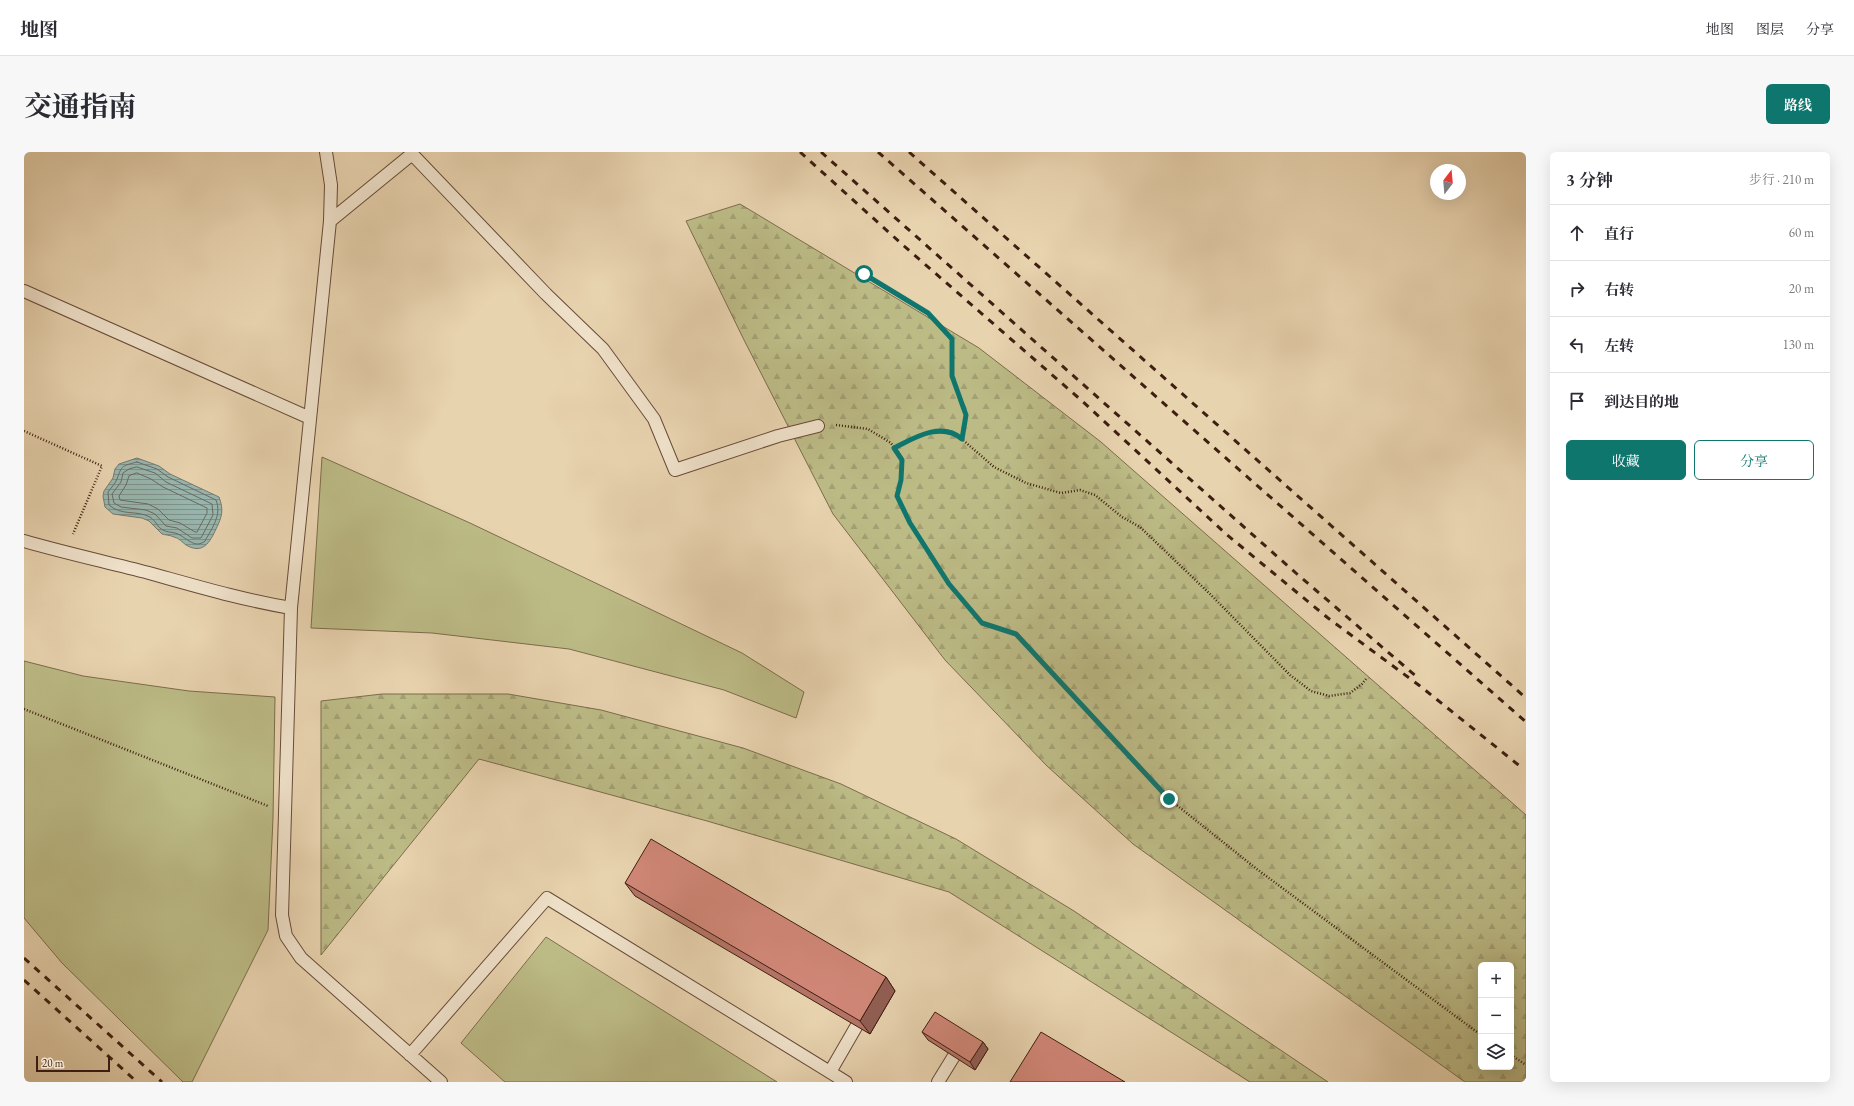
<!DOCTYPE html>
<html lang="zh">
<meta charset="utf-8">
<style>
:root{--surface:#fff;--page:#f7f7f7;--text:#2b2b33;--muted:#7c7c81;--line:#e1e1e2;--accent:#0f766e}
body{margin:0;font-family:"EB Garamond","Noto Serif SC",serif;background:var(--page);color:var(--text)}
.controls{position:absolute;right:12px;bottom:12px;display:grid;overflow:hidden;border-radius:6px;box-shadow:0 4px 16px #0002}
.controls button{width:36px;height:36px;display:grid;place-items:center;padding:0;border:0;border-bottom:1px solid var(--line);background:var(--surface);color:var(--text);font:20px sans-serif}
.compass{position:absolute;left:1406px;top:12px;width:36px;height:36px;border-radius:50%;background:var(--surface);box-shadow:0 4px 16px #0002;rotate:16deg}
.scale{position:absolute;left:12px;bottom:10px;width:74px;box-sizing:border-box;padding-left:4px;border:2px solid #3e1e11;border-top:0;font-size:11px;line-height:14px;white-space:nowrap;color:#3e1e11;-webkit-text-stroke:3px #f0e2cb;paint-order:stroke}
.stop{position:absolute;width:12px;height:12px;margin:-9px;border:3px solid #0f766e;border-radius:50%;background:#fff}
.stop.end{background:#0f766e;border-color:#fff;box-shadow:0 1px 4px #0008}
.list{margin:0;padding:0;list-style:none}
h2{display:flex;justify-content:space-between;align-items:center;height:52px;margin:0;padding:0 16px;font-size:17px}
h2 small{font-size:13px;font-weight:400;color:var(--muted)}
.list li{display:grid;grid-template-columns:26px 1fr auto;gap:12px;align-items:center;box-sizing:border-box;height:56px;padding:0 16px;border-top:1px solid var(--line)}
.list b{display:block;font-size:15px;white-space:nowrap}
.list em{font-size:13px;font-style:normal;color:var(--muted)}
.actions{display:flex;gap:8px;padding:12px 16px}
.actions a{flex:1;padding:9px 0;border:1px solid var(--accent);border-radius:6px;text-align:center;font-size:14px;color:var(--accent)}
.actions .main{background:var(--accent);color:#fff}
.icon{flex:none;width:22px;height:22px;fill:none;stroke:currentColor;stroke-width:2;stroke-linecap:round;stroke-linejoin:round}
.map{position:relative;flex:none;width:1502px;height:930px;overflow:hidden;border-radius:6px}
header{display:flex;align-items:center;gap:24px;box-sizing:border-box;height:56px;padding:0 20px;background:var(--surface);border-bottom:1px solid var(--line)}
header strong{font-size:19px}
nav{display:flex;gap:22px;margin-inline-start:auto;font-size:14px}
.intro{display:flex;align-items:center;justify-content:space-between;box-sizing:border-box;height:96px;padding:0 24px}
h1{margin:0;font-size:28px}
.button{padding:10px 18px;border-radius:6px;background:var(--accent);color:#fff;font-size:14px;font-weight:700}
main{display:flex;gap:24px;padding:0 24px}
aside{flex:1;background:var(--surface);border-radius:6px;box-shadow:0 4px 16px #0002}
.map>svg:first-child{display:block}
.grass{fill:#bcbb86;stroke:#7d6c4c}
.forest{fill:url(#forest-firs);stroke:#7d6c4c;fill-rule:evenodd}
.water{fill:url(#water-rules);stroke:#747a70}
.lines{fill:none;stroke-linecap:round;stroke-linejoin:round}
.shore{stroke:#6b6a60;stroke-width:1}
.lane-casing{stroke:#684b38;stroke-width:14}
.path{stroke:#3e1e11;stroke-width:2.5;stroke-dasharray:1 2;stroke-linecap:butt}
.lane{stroke:#f0e2cb;stroke-width:12}
.rail{stroke:#3e1e11;stroke-width:3;stroke-dasharray:7 7;stroke-linecap:butt}
.wall{fill:#b47467;stroke:#3e1e11}
.shaded-wall{fill:#925e54;stroke:#3e1e11}
.building{fill:#d18778;stroke:#3e1e11}
.route{stroke:#0f766e;stroke-width:5}
</style>
<header>
<strong>地图</strong>
<nav><a>地图</a><a>图层</a><a>分享</a></nav>
</header>
<div class="intro"><h1>交通指南</h1><a class="button">路线</a></div>
<main>
<div class="map">
<svg width="1502" height="930" viewBox="0 0 1502 930">
<defs>
<pattern id="forest-firs" width="22" height="20" patternUnits="userSpaceOnUse"><rect width="22" height="20" fill="#bcbb86"/><path d="M5 1l3.5 6h-7zM16 11l3.5 6h-7z" fill="#a3a073"/></pattern>
<pattern id="water-rules" width="6" height="5" patternUnits="userSpaceOnUse"><rect width="6" height="5" fill="#98b7b0"/><path d="M0 2.5h6" fill="none" stroke="#7d948e"/></pattern>
</defs>
<rect width="100%" height="100%" fill="#e8d3af"/>
<filter id="stains"><feTurbulence type="fractalNoise" baseFrequency=".005" numOctaves="4"/><feColorMatrix values="0 0 0 0 .2 0 0 0 0 .09 0 0 0 0 .02 0 0 0 .5 -.17"/></filter>
<radialGradient id="worn" r=".72"><stop offset=".6" stop-color="#630" stop-opacity="0"/><stop offset="1" stop-color="#630" stop-opacity=".3"/></radialGradient>
<path class="grass" d="M298,305L446,371L718,501L780,540L772,566L700,538L545,497L408,481L287,476Z
M0,509L59,524L165,539L251,545L249,666L244,778L168,930H159L38,811L0,766Z
M522,785L753,930H481L437,891Z"/>
<path class="forest" d="M716,52L955,196L1077,290L1502,663V930H1441L1109,692L1023,614L921,508L809,362L720,188L662,69ZM1457,813H1487V915H1457Z
M358,542H484L577,558L719,596L817,632L932,687L1050,759L1304,930H1226L925,740L683,669L455,607L297,803V549Z"/>
<path class="water" d="M113,306L135,314L146,322L195,345C200,358 198,365 192,377C186,390 179,403 162,393C158,390 155,386 150,385C146,383 141,383 138,382L125,369L118,366L89,362L81,355L79,344L80,339L89,326L91,317L95,312Z"/>
<g class="lines">
<path class="shore" d="M113,310L133,317L144,325L192,348C198,363 188,376 181,389C170,398 162,384 151,381C147,380 142,380 139,378C134,376 132,369 126,365C113,358 97,364 85,353L84,340C87,336 91,332 93,327C98,313 98,314 113,310Z
M113,315L131,321L142,330L188,352L189,363L177,386H168L153,376L142,374L131,362L122,358L97,355L90,351L88,342L97,330L99,321L105,317Z
M113,321L127,327L139,335L183,356V361L173,380H171L156,371L145,368L134,357L124,352L96,348L95,344L102,333L105,324Z"/>
<defs>
<path id="lane" d="M302,0L307,33L306,69L267,456L258,763L262,784L277,806L417,930
M306,69L388,2L522,142L579,197L630,267L651,318L754,284L794,274
M0,139L286,266
M0,389C41,401 83,410 125,421C172,434 219,448 267,456
M386,903L523,746L822,930
M806,920L832,875
M914,930L930,904"/>
</defs>
<use href="#lane" class="lane-casing"/>
<path class="path" d="M840,122L904,161L928,187V225L942,263L938,286
M812,273L844,277L867,291L878,308L877,328L873,344L886,371L925,432L958,471L991,482L1145,647L1234,718L1457,883
M0,279L78,314L49,382
M870,295L907,279L932,282L970,315L1002,331L1037,341L1056,338L1071,343L1098,365L1116,375L1187,443L1266,523L1287,539L1305,544L1326,541L1338,532L1342,527
M0,557L244,654
M1487,903L1502,913"/>
<use href="#lane" class="lane"/>
<path class="rail" d="M776,0L880,94L1057,248L1202,382L1304,466L1396,534L1497,615
M797,0L1273,422L1393,525
M854,0L1502,570
M885,0L1502,546
M0,806L138,930
M0,828L113,930"/>
</g>
<path class="wall" d="M601,731L862,825L871,839L846,882L611,744Z
M898,880L959,890L964,897L951,918L904,888Z"/>
<path class="shaded-wall" d="M862,825L871,839L846,882L836,869Z
M959,890L964,897L951,918L946,910Z"/>
<path class="building" d="M627,687L862,825L836,869L601,731Z
M911,860L959,890L946,910L898,880Z
M1017,880L1101,930H986Z"/>
<g class="lines">
<path class="route" d="M840,122L904,161L928,187V224L942,263L938,287C917,269 890,286 870,296L878,308L877,328L873,344L886,371L925,432L958,471L992,482L1145,647"/>
</g>
<rect width="100%" height="100%" filter="url(#stains)"/>
<rect width="100%" height="100%" fill="url(#worn)"/>
</svg>
<div class="controls">
<button>+</button>
<button>−</button>
<button><svg class="icon" aria-label="layers" viewBox="0 0 24 24"><path d="M12 4l9 5-9 5-9-5zM3 14l9 5 9-5"/></svg></button>
</div>
<svg class="compass" viewBox="-18 -18 36 36"><path d="M0-13l5 13h-10z" fill="#e53935"/><path d="M0 13l5-13h-10z" fill="#7c7c81"/></svg>
<div class="scale">20 m</div>
<div class="stop" style="left:840px;top:122px"></div>
<div class="stop end" style="left:1145px;top:647px"></div>
</div>
<aside>
<h2>3 分钟<small>步行 · 210 m</small></h2>
<ul class="list">
<li><svg class="icon" aria-label="ahead" viewBox="0 0 24 24"><path d="M12 20V5M6 11l6-6 6 6"/></svg><div><b>直行</b></div><em>60 m</em></li>
<li><svg class="icon" aria-label="right" viewBox="0 0 24 24"><path d="M7 20v-9h11M14 6l5 5-5 5"/></svg><div><b>右转</b></div><em>20 m</em></li>
<li><svg class="icon" aria-label="left" viewBox="0 0 24 24"><path d="M17 20v-9H6M10 6l-5 5 5 5"/></svg><div><b>左转</b></div><em>130 m</em></li>
<li><svg class="icon" aria-label="arrive" viewBox="0 0 24 24"><path d="M6 21V4h12l-3 4 3 4H6"/></svg><div><b>到达目的地</b></div></li>
</ul>
<div class="actions"><a class="main">收藏</a><a>分享</a></div>
</aside>
</main>
